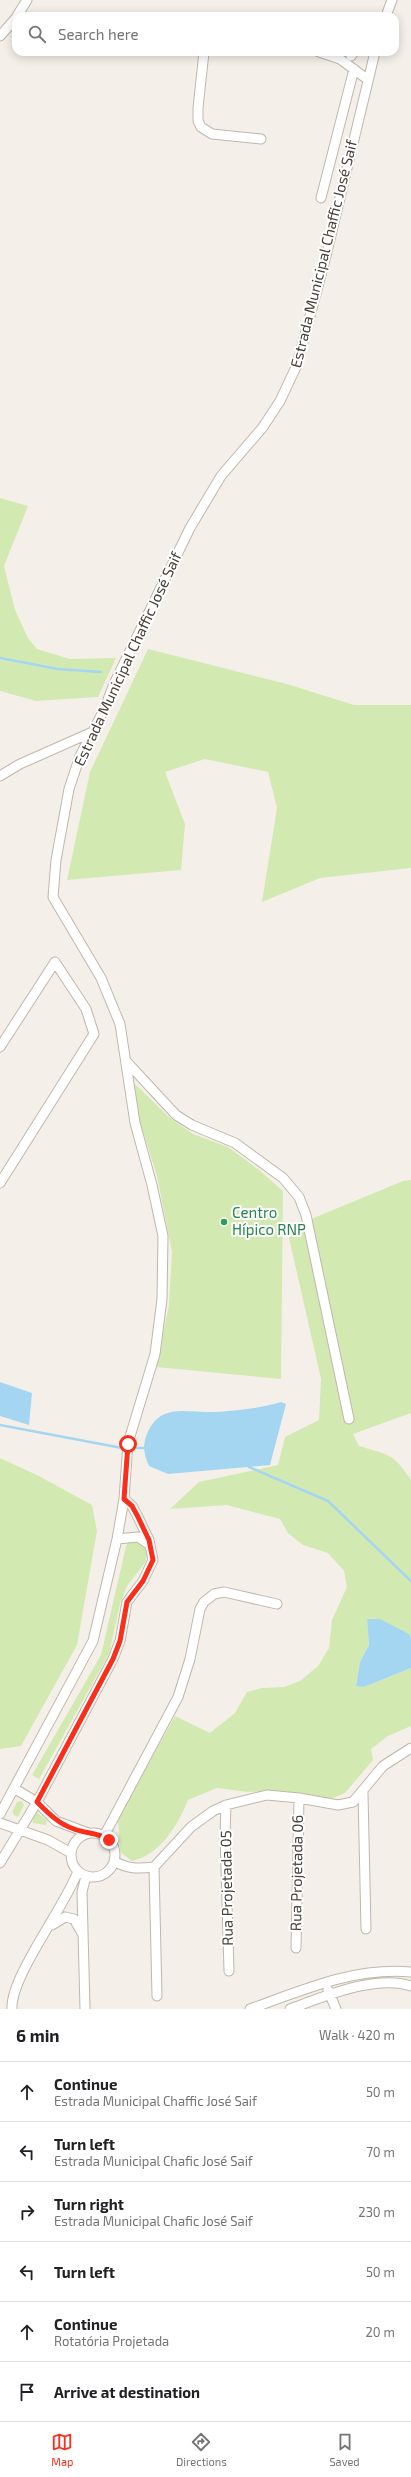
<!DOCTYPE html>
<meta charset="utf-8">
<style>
:root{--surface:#fff;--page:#f6f6f6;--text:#202124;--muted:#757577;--line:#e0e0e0;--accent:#fa2e1a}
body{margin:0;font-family:"Exo 2",sans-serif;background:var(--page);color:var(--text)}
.stop{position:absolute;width:12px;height:12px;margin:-9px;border:3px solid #fa2e1a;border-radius:50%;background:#fff}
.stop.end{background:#fa2e1a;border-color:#fff;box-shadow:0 1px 4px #0008}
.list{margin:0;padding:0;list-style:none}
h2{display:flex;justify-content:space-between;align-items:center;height:52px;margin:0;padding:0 16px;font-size:17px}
h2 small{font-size:13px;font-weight:400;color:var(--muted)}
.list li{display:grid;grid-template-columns:26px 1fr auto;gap:12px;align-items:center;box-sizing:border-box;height:60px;padding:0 16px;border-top:1px solid var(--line)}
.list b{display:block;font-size:15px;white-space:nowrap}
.list p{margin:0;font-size:13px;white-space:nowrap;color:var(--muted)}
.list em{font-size:13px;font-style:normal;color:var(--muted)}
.icon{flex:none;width:22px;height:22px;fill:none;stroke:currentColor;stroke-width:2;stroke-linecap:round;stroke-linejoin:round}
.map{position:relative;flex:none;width:411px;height:2009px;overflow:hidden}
.search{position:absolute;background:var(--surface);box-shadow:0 2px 10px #0003;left:12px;right:12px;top:12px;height:44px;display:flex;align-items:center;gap:10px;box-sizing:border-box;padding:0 14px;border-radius:12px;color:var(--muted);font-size:15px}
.sheet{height:412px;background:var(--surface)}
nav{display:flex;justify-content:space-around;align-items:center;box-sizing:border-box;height:56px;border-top:1px solid var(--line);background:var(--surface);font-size:11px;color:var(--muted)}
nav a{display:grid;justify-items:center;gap:2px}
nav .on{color:var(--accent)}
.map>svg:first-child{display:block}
.green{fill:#d3e9b2}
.water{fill:#a5d6f1}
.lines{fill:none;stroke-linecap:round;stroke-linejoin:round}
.stream{stroke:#a5d6f1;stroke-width:2.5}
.minor-casing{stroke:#c0b7ab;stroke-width:11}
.minor{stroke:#fff;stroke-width:9}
.route{stroke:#fa2e1a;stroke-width:5}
.leisure-dot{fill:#2e9e5b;stroke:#fff;stroke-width:1.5}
.labels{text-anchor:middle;stroke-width:4;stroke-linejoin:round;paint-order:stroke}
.street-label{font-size:15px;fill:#484037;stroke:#fff}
.leisure-label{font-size:15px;fill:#27864d;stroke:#fff;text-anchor:start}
</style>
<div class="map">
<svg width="411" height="2009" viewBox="0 0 411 2009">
<rect width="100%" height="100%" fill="#f4f0e9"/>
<path class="green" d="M0,498L28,506L4,566L15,610L28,638L37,649L70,659L116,658L98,697L36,701L0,691Z
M148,649L287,684L354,705H411V868L320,878L262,902L277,808L268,772L205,759L165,772L185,824L181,870L67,880L90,772Z
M133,1082L170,1118L193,1134L228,1147L258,1169L283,1191L281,1379L156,1367L169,1305L172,1252L157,1176L138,1115Z
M411,1180V1413L353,1434L359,1446C389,1455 393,1453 411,1480V1637L409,1634L367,1619L369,1645L360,1662L356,1685L364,1687L411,1668V1726L388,1736L371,1749L373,1760L345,1793L328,1800L283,1791L248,1792L217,1788L188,1800C178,1825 160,1855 132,1861L120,1852L118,1819L175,1716L210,1733L235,1713L247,1692L262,1688L284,1687L300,1681L318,1666L329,1648L332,1620L347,1587L344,1571L328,1553L303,1545L288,1533L280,1519L227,1505L170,1509L199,1482L278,1465L285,1437L319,1420L321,1379L287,1229L403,1181Z
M0,1458L39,1476L92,1505L97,1531L77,1645L21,1746L0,1749Z
M133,1540L146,1544L148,1553L145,1563L127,1586L120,1604L109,1654L39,1779L32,1775L101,1655L126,1546L129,1541Z
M22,1801L24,1805L18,1817L15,1816L12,1812L17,1802Z
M37,1812L47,1821L46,1825L33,1823L32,1818Z"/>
<path class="water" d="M0,1382L32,1393L29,1425L0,1416Z
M281,1402L286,1404L270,1465L168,1474L149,1466C144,1455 142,1445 147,1434C160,1402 187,1413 214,1412C233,1411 263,1408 281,1402Z
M367,1619H380L409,1634L411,1637V1668L364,1687L356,1686L360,1662L369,1645Z"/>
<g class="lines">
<path class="stream" d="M0,658L58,669L101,672
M0,1425L122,1448
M134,1448H146
M249,1467L328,1501L411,1581"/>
<defs>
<path id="minor" d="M17,16L27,0
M386,16L392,0
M0,36L16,18
M204,52L198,108V121L201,127L212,134L261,139
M319,52L340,59L367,79
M351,56L354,52
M321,198L354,69
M0,776L20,764L90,733
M0,1047L55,962L86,1009L94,1034L0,1183
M126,1061L176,1115L192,1125L235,1143L283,1178L299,1197L306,1215L349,1419
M117,1539L138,1537L150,1545
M15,1789L37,1802L56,1821L88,1833
M363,1793L366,1929
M226,1805L225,1834L229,1971
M0,1814L93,1641L117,1539L124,1499L128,1443L155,1354L162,1299L163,1236L152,1185L135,1123L120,1024L101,978L53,897L56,860L69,789L80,756L105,708L113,686L190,528L221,476L263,427L280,401L297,365L326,256L375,52
M0,1823L48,1840L71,1853
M71 1855a22 22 0 1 1 44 0a22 22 0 1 1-44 0Z
M104,1836L178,1697L190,1659L200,1609L204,1602L214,1594L224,1592L277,1604
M114,1861C127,1869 138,1869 154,1867L191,1827L213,1811L226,1805L267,1795L299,1798L338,1805L353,1802L383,1766L411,1748
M0,1863L37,1802L113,1659L120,1641L127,1602L143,1581L153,1560L149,1540L137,1515L132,1506L124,1499
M154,1867L157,1996
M52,1925L65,1917L74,1919L82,1933
M296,1948L299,1798
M328,1990L336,2009
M12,2009C10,1977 65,1907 78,1871
M85,2009L82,1892L86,1876
M250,2009C303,1990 354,1967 411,1972
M290,2009C323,1997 376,1974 411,1986"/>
</defs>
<use href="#minor" class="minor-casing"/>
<use href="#minor" class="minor"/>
</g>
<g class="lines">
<path class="route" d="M109,1840C98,1832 87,1834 74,1829C59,1824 49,1814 37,1802L113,1659L120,1641L127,1602L143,1581L153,1560L149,1540L137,1515L132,1506L124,1499L128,1444"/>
</g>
<circle class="leisure-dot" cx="224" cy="1222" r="4"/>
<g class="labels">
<g class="street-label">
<text transform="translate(324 254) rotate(-76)" y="5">Estrada Municipal Chaffic José Saif</text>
<text transform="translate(128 659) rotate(-65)" y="5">Estrada Municipal Chaffic José Saif</text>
<text transform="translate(297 1873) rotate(-89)" y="5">Rua Projetada 06</text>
<text transform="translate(227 1888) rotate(-91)" y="5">Rua Projetada 05</text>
</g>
<g class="leisure-label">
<text x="232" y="1218">Centro<tspan x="232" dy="17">Hípico RNP</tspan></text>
</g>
</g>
</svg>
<div class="stop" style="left:128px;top:1444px"></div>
<div class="stop end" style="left:109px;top:1840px"></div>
<div class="search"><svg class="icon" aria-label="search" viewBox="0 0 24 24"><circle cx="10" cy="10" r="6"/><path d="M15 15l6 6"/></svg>Search here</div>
</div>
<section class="sheet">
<h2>6 min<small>Walk · 420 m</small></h2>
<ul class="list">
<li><svg class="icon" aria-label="ahead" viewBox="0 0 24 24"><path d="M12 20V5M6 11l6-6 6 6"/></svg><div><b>Continue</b><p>Estrada Municipal Chaffic José Saif</p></div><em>50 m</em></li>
<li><svg class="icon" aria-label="left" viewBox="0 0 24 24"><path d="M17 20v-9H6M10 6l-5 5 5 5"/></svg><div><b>Turn left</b><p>Estrada Municipal Chafic José Saif</p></div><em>70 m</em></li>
<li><svg class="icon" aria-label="right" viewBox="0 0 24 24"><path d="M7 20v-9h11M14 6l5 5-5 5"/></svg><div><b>Turn right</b><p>Estrada Municipal Chafic José Saif</p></div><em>230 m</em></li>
<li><svg class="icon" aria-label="left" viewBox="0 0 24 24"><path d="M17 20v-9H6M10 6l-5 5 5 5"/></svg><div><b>Turn left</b></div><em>50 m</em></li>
<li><svg class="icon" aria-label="ahead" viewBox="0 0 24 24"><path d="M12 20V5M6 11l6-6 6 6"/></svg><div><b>Continue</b><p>Rotatória Projetada</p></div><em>20 m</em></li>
<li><svg class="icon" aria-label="arrive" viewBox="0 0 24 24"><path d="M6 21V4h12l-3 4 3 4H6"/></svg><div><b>Arrive at destination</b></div></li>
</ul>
</section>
<nav>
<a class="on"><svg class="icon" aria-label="map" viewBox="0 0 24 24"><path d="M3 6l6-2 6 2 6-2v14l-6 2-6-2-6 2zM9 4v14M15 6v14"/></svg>Map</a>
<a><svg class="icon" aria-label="directions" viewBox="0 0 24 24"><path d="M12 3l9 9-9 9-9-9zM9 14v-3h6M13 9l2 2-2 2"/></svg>Directions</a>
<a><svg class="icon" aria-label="saved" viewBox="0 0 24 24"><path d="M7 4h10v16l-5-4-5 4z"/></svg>Saved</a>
</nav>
